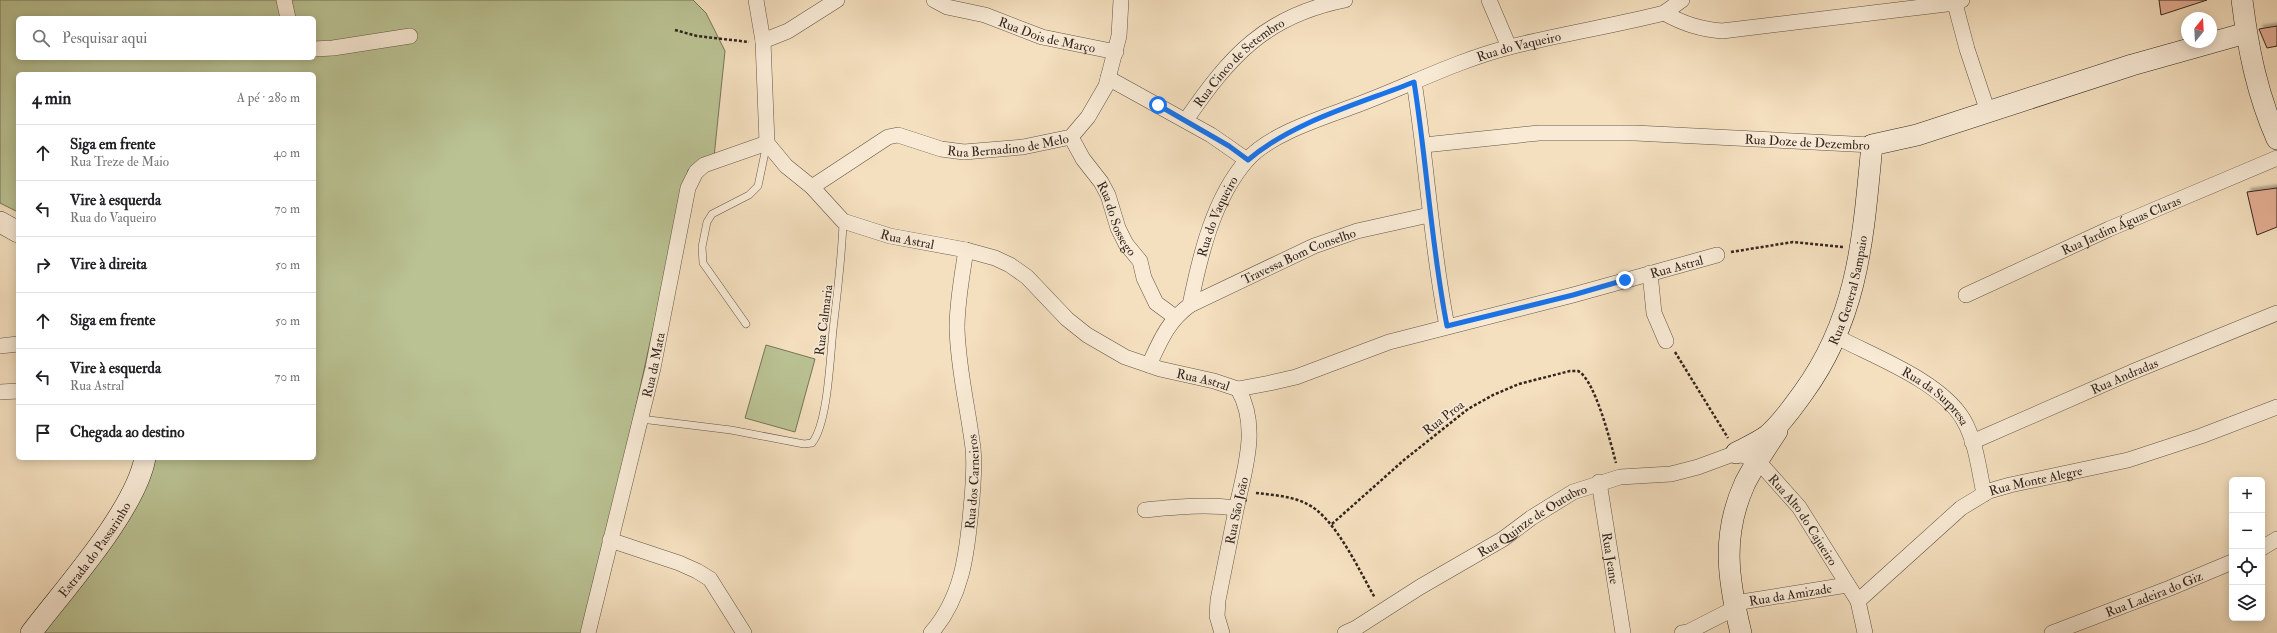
<!DOCTYPE html>
<html lang="pt">
<meta charset="utf-8">
<style>
:root{--surface:#fff;--page:#f6f6f6;--text:#202124;--muted:#757577;--line:#e0e0e0}
body{margin:0;font-family:"IM FELL Double Pica",serif;background:var(--page);color:var(--text)}
.controls{position:absolute;right:12px;bottom:12px;display:grid;overflow:hidden;border-radius:6px;box-shadow:0 2px 10px #0003}
.controls button{width:36px;height:36px;display:grid;place-items:center;padding:0;border:0;border-bottom:1px solid var(--line);background:var(--surface);color:var(--text);font:20px sans-serif}
.compass{position:absolute;left:2181px;top:12px;width:36px;height:36px;border-radius:50%;background:var(--surface);box-shadow:0 2px 10px #0003;rotate:18deg}
.stop{position:absolute;width:12px;height:12px;margin:-9px;border:3px solid #1a73e8;border-radius:50%;background:#fff}
.stop.end{background:#1a73e8;border-color:#fff;box-shadow:0 1px 4px #0008}
.list{margin:0;padding:0;list-style:none}
h2{display:flex;justify-content:space-between;align-items:center;height:52px;margin:0;padding:0 16px;font-size:17px}
h2 small{font-size:13px;font-weight:400;color:var(--muted)}
.list li{display:grid;grid-template-columns:26px 1fr auto;gap:12px;align-items:center;box-sizing:border-box;height:56px;padding:0 16px;border-top:1px solid var(--line)}
.list b{display:block;font-size:15px;white-space:nowrap}
.list p{margin:0;font-size:13px;white-space:nowrap;color:var(--muted)}
.list em{font-size:13px;font-style:normal;color:var(--muted)}
.icon{flex:none;width:22px;height:22px;fill:none;stroke:currentColor;stroke-width:2;stroke-linecap:round;stroke-linejoin:round}
.map{position:relative;flex:none;width:2277px;height:633px;overflow:hidden}
.search{position:absolute;background:var(--surface);box-shadow:0 2px 10px #0003;left:16px;top:16px;width:300px;height:44px;display:flex;align-items:center;gap:10px;box-sizing:border-box;padding:0 14px;border-radius:6px;color:var(--muted);font-size:15px}
.panel{position:absolute;background:var(--surface);box-shadow:0 2px 10px #0003;left:16px;top:72px;width:300px;height:388px;border-radius:6px}
.map>svg:first-child{display:block}
.green{fill:#bac293;stroke:#767459;fill-rule:evenodd}
.building{fill:#e4ad93;stroke:#33261f;filter:url(#shadow)}
.lines{fill:none;stroke-linecap:round;stroke-linejoin:round}
.lane-casing{stroke:#635447;stroke-width:8}
.street-casing{stroke:#635447;stroke-width:16}
.secondary-casing{stroke:#33261f;stroke-width:22}
.path{stroke:#33261f;stroke-width:2.5;stroke-dasharray:3 2;stroke-linecap:butt}
.lane{stroke:#f8ead5;stroke-width:7}
.street{stroke:#f8ead5;stroke-width:15}
.secondary{stroke:#f8ead5;stroke-width:21}
.route{stroke:#1a73e8;stroke-width:5}
.labels{text-anchor:middle;stroke-width:3.5;stroke-linejoin:round;paint-order:stroke}
.street-label{font-size:13px;fill:#33261f;stroke:#f8ead5}
</style>
<div class="map">
<svg width="2277" height="633" viewBox="0 0 2277 633">
<defs>
<filter id="shadow"><feDropShadow dx="3.5" dy="-3.5" stdDeviation="1" flood-color="#0004"/></filter>
</defs>
<rect width="100%" height="100%" fill="#f4dfbe"/>
<filter id="stains"><feTurbulence type="fractalNoise" baseFrequency=".005" numOctaves="4"/><feColorMatrix values="0 0 0 0 .2 0 0 0 0 .09 0 0 0 0 .02 0 0 0 .5 -.17"/></filter>
<radialGradient id="worn" r=".72"><stop offset=".6" stop-color="#630" stop-opacity="0"/><stop offset="1" stop-color="#630" stop-opacity=".3"/></radialGradient>
<path class="green" d="M0,0H693L706,13L725,51L714,157L688,170L586,633H35L149,458H314V74H18V212L0,203ZM18,18H314V58H18Z
M766,345L815,359L795,432L745,418Z"/>
<path class="building" d="M2159,0H2207L2161,15Z
M2277,26V46L2267,48L2259,29Z
M2277,188V227L2257,235L2247,192Z"/>
<g class="lines">
<defs>
<path id="lane" d="M746,324L703,263L702,247L707,222L712,214L749,195L758,186L767,143
M641,419L731,430L804,444L812,443C828,423 830,358 833,330C837,294 842,258 843,221"/>
<g id="street">
<path d="M284,0L288,18"/>
<path id="s1" d="M756,0L763,41L767,143L786,166L812,187L843,221L890,236L966,250L995,258L1010,265L1027,277L1067,319L1087,335L1125,357L1160,369L1214,381L1238,389L1270,383L1296,377L1389,342L1573,295L1717,255"/>
<path id="s2" d="M934,0L947,7L985,15L1042,37L1116,52"/>
<path d="M1489,0L1509,47"/>
<path d="M1954,0L1967,49L1988,112"/>
<path d="M1664,13C1684,24 1700,29 1722,31L1955,3L1962,0"/>
<path d="M763,41L788,31L837,0"/>
<path d="M314,49L333,48L410,36"/>
<path d="M1108,78L1211,135L1247,160"/>
<path d="M1414,82C1427,163 1431,245 1447,326"/>
<path id="s3" d="M1186,120C1230,56 1265,16 1345,0"/>
<path id="s4" d="M1071,137L1083,159L1101,182L1108,195L1118,228L1126,244L1140,261L1144,278L1156,303L1175,317"/>
<path id="s5" d="M1424,145L1539,133H1635L1872,145"/>
<path id="s6" d="M812,187L888,137L898,135L941,149L964,152L1023,147L1071,137L1088,117L1106,86L1119,36L1121,0"/>
<path d="M1650,273L1654,313L1666,341"/>
<path id="s7" d="M1966,295L2109,229L2277,158"/>
<path id="s8" d="M1190,305C1200,256 1213,199 1247,160C1271,133 1325,117 1357,105C1408,86 1458,60 1510,47C1561,34 1613,26 1664,13L1682,0"/>
<path id="s9" d="M1837,337C1875,357 1940,381 1963,419C1976,441 1979,470 1984,494"/>
<path d="M0,346L18,344"/>
<path id="s10" d="M1149,365C1160,341 1168,321 1190,305L1314,246L1357,231L1429,215"/>
<path d="M0,392L18,391"/>
<path id="s11" d="M1972,442L2132,372L2277,313"/>
<path id="s12" d="M1599,482L1623,633"/>
<path d="M1145,510C1176,507 1205,504 1236,508"/>
<path d="M610,540L679,563L697,571L710,579L744,633"/>
<path d="M2262,548L2277,539"/>
<path id="s13" d="M1735,603L1847,585"/>
<path id="s14" d="M588,633L653,368L688,188L696,172L704,165L767,143"/>
<path id="s15" d="M931,633C962,598 967,554 971,509C973,489 975,468 973,448C968,408 958,369 957,328C957,302 962,276 966,250"/>
<path id="s16" d="M1222,633L1217,616L1218,600C1224,570 1230,540 1236,510C1244,471 1260,427 1238,389"/>
<path id="s17" d="M1345,633L1356,628L1420,587L1503,539L1531,518L1573,492L1620,477L1671,474L1698,467L1736,453L1758,461L1799,507L1858,601"/>
<path d="M1682,633L1688,632L1735,608"/>
<path id="s18" d="M1865,633L1858,601L1961,508L1989,491L2010,485L2128,460L2201,436L2277,407"/>
<path id="s19" d="M2052,633L2170,588L2232,562"/>
</g>
<g id="secondary">
<path d="M2242,0C2248,48 2257,94 2277,139"/>
<path d="M0,222L18,232"/>
<path id="s20" d="M1736,453C1747,447 1759,442 1768,435C1782,423 1792,408 1803,393C1859,316 1863,237 1872,145L1917,135L2132,65L2246,33"/>
<path id="s21" d="M31,633C65,588 135,511 145,458"/>
<path d="M1741,633C1728,580 1721,535 1745,483C1754,465 1766,448 1777,431"/>
</g>
</defs>
<use href="#lane" class="lane-casing"/>
<use href="#street" class="street-casing"/>
<use href="#secondary" class="secondary-casing"/>
<path class="path" d="M675,30L697,36L749,42
M1731,252L1793,242L1843,247
M1675,352L1728,438
M1256,493C1273,495 1292,496 1307,504C1335,517 1360,572 1375,598
M1332,524L1404,460L1468,409L1493,395L1519,384L1570,371H1578C1595,379 1611,444 1616,463"/>
<use href="#lane" class="lane"/>
<use href="#street" class="street"/>
<use href="#secondary" class="secondary"/>
</g>
<g class="lines">
<path class="route" d="M1158,105L1229,146L1248,160C1294,121 1359,104 1414,82C1427,163 1431,245 1447,326L1573,295L1625,280"/>
</g>
<g class="labels">
<g class="street-label">
<text dy="5" stroke="none"><textPath href="#s2" startOffset="119">Rua Dois de Março</textPath></text>
<text dy="5" stroke="none"><textPath href="#s8" startOffset="454">Rua do Vaqueiro</textPath></text>
<text dy="5" stroke="none"><textPath href="#s3" startOffset="79">Rua Cinco de Setembro</textPath></text>
<text dy="5" stroke="none"><textPath href="#s6" startOffset="214">Rua Bernadino de Melo</textPath></text>
<text dy="5" stroke="none"><textPath href="#s5" startOffset="384">Rua Doze de Dezembro</textPath></text>
<text dy="5" stroke="none"><textPath href="#s8" startOffset="93">Rua do Vaqueiro</textPath></text>
<text dy="5" stroke="none"><textPath href="#s4" startOffset="94">Rua do Sossego</textPath></text>
<text dy="5" stroke="none"><textPath href="#s7" startOffset="170">Rua Jardim Águas Claras</textPath></text>
<text dy="5" stroke="none"><textPath href="#s1" startOffset="320">Rua Astral</textPath></text>
<text dy="5" stroke="none"><textPath href="#s10" startOffset="193">Travessa Bom Conselho</textPath></text>
<text dy="5" stroke="none"><textPath href="#s1" startOffset="1148">Rua Astral</textPath></text>
<text dy="5" stroke="none"><textPath href="#s20" startOffset="205">Rua General Sampaio</textPath></text>
<text transform="translate(823 320) rotate(-83)" y="5">Rua Calmaria</text>
<text dy="5" stroke="none"><textPath href="#s14" startOffset="276">Rua da Mata</textPath></text>
<text dy="5" stroke="none"><textPath href="#s11" startOffset="166">Rua Andradas</textPath></text>
<text dy="5" stroke="none"><textPath href="#s1" startOffset="656">Rua Astral</textPath></text>
<text dy="5" stroke="none"><textPath href="#s9" startOffset="116">Rua da Surpresa</textPath></text>
<text transform="translate(1443 417) rotate(-37)" y="5">Rua Proa</text>
<text dy="5" stroke="none"><textPath href="#s15" startOffset="160">Rua dos Carneiros</textPath></text>
<text dy="5" stroke="none"><textPath href="#s18" startOffset="252">Rua Monte Alegre</textPath></text>
<text dy="5" stroke="none"><textPath href="#s16" startOffset="125">Rua São João</textPath></text>
<text dy="5" stroke="none"><textPath href="#s17" startOffset="219">Rua Quinze de Outubro</textPath></text>
<text dy="5" stroke="none"><textPath href="#s17" startOffset="535">Rua Alto do Cajueiro</textPath></text>
<text dy="5" stroke="none"><textPath href="#s21" startOffset="105">Estrada do Passarinho</textPath></text>
<text dy="5" stroke="none"><textPath href="#s12" startOffset="77">Rua Jeane</textPath></text>
<text dy="5" stroke="none"><textPath href="#s19" startOffset="109">Rua Ladeira do Giz</textPath></text>
<text dy="5" stroke="none"><textPath href="#s13" startOffset="56">Rua da Amizade</textPath></text>
</g>
</g>
<rect width="100%" height="100%" filter="url(#stains)"/>
<rect width="100%" height="100%" fill="url(#worn)"/>
</svg>
<div class="controls">
<button>+</button>
<button>−</button>
<button><svg class="icon" aria-label="locate" viewBox="0 0 24 24"><circle cx="12" cy="12" r="6"/><path d="M12 2v4M12 18v4M2 12h4M18 12h4"/></svg></button>
<button><svg class="icon" aria-label="layers" viewBox="0 0 24 24"><path d="M12 4l9 5-9 5-9-5zM3 14l9 5 9-5"/></svg></button>
</div>
<svg class="compass" viewBox="-18 -18 36 36"><path d="M0-13l5 13h-10z" fill="#e53935"/><path d="M0 13l5-13h-10z" fill="#757577"/></svg>
<div class="stop" style="left:1158px;top:105px"></div>
<div class="stop end" style="left:1625px;top:280px"></div>
<div class="search"><svg class="icon" aria-label="search" viewBox="0 0 24 24"><circle cx="10" cy="10" r="6"/><path d="M15 15l6 6"/></svg>Pesquisar aqui</div>
<section class="panel">
<h2>4 min<small>A pé · 280 m</small></h2>
<ul class="list">
<li><svg class="icon" aria-label="ahead" viewBox="0 0 24 24"><path d="M12 20V5M6 11l6-6 6 6"/></svg><div><b>Siga em frente</b><p>Rua Treze de Maio</p></div><em>40 m</em></li>
<li><svg class="icon" aria-label="left" viewBox="0 0 24 24"><path d="M17 20v-9H6M10 6l-5 5 5 5"/></svg><div><b>Vire à esquerda</b><p>Rua do Vaqueiro</p></div><em>70 m</em></li>
<li><svg class="icon" aria-label="right" viewBox="0 0 24 24"><path d="M7 20v-9h11M14 6l5 5-5 5"/></svg><div><b>Vire à direita</b></div><em>50 m</em></li>
<li><svg class="icon" aria-label="ahead" viewBox="0 0 24 24"><path d="M12 20V5M6 11l6-6 6 6"/></svg><div><b>Siga em frente</b></div><em>50 m</em></li>
<li><svg class="icon" aria-label="left" viewBox="0 0 24 24"><path d="M17 20v-9H6M10 6l-5 5 5 5"/></svg><div><b>Vire à esquerda</b><p>Rua Astral</p></div><em>70 m</em></li>
<li><svg class="icon" aria-label="arrive" viewBox="0 0 24 24"><path d="M6 21V4h12l-3 4 3 4H6"/></svg><div><b>Chegada ao destino</b></div></li>
</ul>
</section>
</div>
